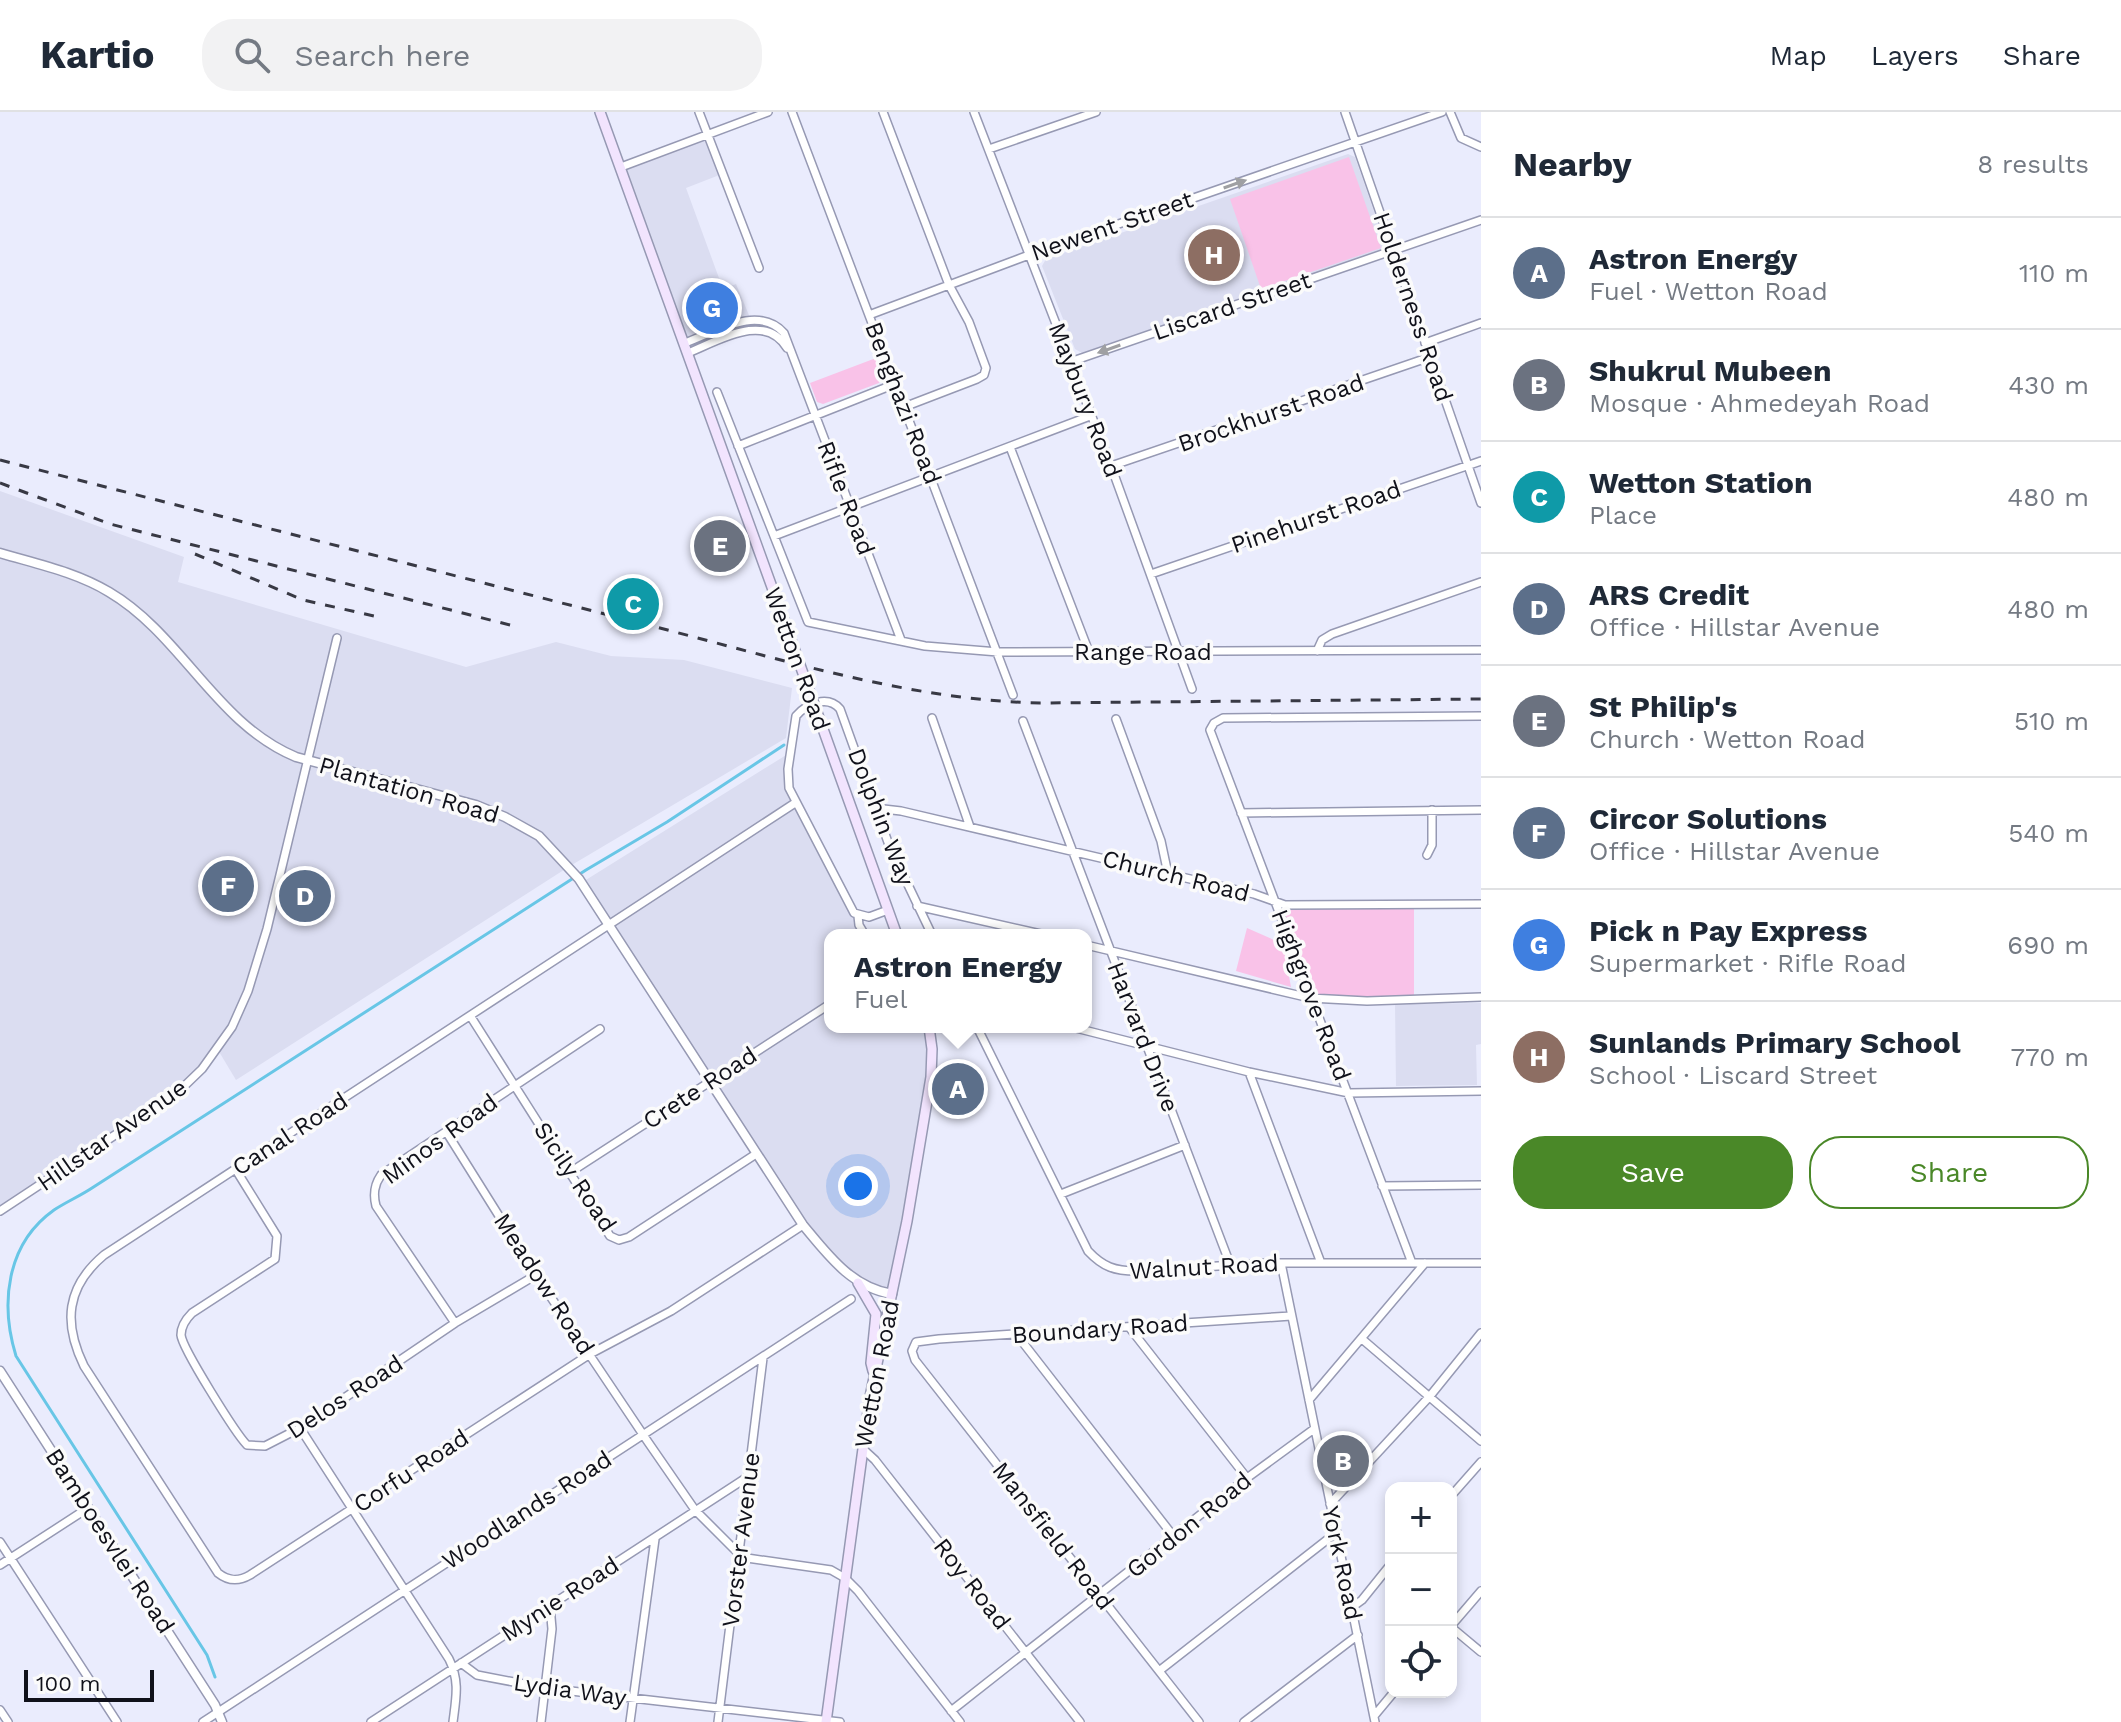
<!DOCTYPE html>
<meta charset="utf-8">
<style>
:root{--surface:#fff;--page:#f2f2f3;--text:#1f2937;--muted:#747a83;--line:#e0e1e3;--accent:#4a8828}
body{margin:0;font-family:"Work Sans",sans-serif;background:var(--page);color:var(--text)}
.controls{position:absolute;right:24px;bottom:24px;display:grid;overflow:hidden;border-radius:16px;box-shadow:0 4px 12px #0003}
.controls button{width:72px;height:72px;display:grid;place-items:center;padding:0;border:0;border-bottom:2px solid var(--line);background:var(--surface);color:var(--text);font:40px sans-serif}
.scale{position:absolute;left:24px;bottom:20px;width:130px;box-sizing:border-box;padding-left:8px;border:4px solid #10111a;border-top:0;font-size:22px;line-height:28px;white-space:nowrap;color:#10111a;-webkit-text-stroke:6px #fbfbfb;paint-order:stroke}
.you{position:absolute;left:858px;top:1074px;width:28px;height:28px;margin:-20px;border:6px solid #fff;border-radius:50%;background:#1a73e8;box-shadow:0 0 0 12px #1a73e833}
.badge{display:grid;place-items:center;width:52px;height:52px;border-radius:50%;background:var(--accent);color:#fff;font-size:26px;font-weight:700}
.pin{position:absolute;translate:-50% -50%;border:4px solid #fff;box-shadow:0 2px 8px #0006}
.popup{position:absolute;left:824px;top:817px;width:268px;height:104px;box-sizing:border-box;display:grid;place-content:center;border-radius:16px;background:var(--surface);filter:drop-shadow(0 2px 6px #0005);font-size:26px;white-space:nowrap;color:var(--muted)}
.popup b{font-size:30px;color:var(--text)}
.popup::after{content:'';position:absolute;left:50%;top:100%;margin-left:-16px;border:16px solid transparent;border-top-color:var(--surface)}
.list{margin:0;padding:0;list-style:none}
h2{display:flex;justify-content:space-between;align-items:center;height:104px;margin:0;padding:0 32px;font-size:34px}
h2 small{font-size:26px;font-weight:400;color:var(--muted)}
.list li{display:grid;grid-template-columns:52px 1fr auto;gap:24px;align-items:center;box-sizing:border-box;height:112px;padding:0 32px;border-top:2px solid var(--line)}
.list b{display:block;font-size:30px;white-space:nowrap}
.list p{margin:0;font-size:26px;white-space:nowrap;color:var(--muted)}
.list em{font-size:26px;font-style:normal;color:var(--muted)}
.actions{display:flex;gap:16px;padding:24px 32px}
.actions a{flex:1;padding:18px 0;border:2px solid var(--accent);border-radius:32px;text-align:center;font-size:28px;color:var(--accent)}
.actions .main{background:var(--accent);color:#fff}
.icon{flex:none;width:44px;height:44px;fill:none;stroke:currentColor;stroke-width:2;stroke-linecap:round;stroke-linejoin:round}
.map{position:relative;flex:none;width:1481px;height:1610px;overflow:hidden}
header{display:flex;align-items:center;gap:48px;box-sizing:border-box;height:112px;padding:0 40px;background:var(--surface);border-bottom:2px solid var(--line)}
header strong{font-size:38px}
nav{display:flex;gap:44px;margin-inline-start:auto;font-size:28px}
.search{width:560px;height:72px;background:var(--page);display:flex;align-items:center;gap:20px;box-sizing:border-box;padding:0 28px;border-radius:32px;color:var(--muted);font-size:30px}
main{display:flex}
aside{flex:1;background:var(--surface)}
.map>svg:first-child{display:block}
.built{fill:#dbddf1}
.green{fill:#f9c2e8}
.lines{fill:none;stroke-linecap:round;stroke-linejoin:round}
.stream{stroke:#68c6e6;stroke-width:3}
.minor-casing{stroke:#9699b3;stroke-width:10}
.tertiary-casing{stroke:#9699b3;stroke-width:11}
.secondary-casing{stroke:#9699b3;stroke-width:12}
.minor{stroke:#fff;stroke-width:7}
.tertiary{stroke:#fff;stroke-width:8}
.secondary{stroke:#f2e4fe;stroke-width:9}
.rail{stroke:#383944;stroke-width:3;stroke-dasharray:10 10;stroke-linecap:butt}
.secondary-bridge-casing{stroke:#9699b3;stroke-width:12;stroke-linecap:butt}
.secondary-bridge{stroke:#f2e4fe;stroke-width:9}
.oneway{fill:#9fa0a3}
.labels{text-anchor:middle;stroke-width:7;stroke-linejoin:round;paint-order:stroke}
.street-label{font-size:24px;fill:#10111a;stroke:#fbfbfb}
</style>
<header>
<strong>Kartio</strong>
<div class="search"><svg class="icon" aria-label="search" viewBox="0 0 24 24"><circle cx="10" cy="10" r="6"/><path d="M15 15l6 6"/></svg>Search here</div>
<nav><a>Map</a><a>Layers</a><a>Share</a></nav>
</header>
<main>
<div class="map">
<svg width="1481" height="1610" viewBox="0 0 1481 1610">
<rect width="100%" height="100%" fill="#eaecfd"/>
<path class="built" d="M708,23L722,62L686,76L723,177L736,172L751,208L685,231L621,55Z
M1348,42L1355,45L1385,131L1382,138L1082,241L1075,237L1042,154L1046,147Z
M0,379L184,445L178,470L466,555L556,530L611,544L684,548L792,576L786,626L570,754L236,968L218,938L189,971L0,1101Z
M791,640L788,666L853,800L870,823H830V915H929L932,937L892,1182L874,1178L825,1139L581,771Z
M1481,891V932L1476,933L1477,973L1396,974L1395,892Z"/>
<path class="green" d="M1349,45L1381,136L1261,177L1230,87Z
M876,246L882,264L879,271L823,292L817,290L810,271Z
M1275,791L1414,792V888L1311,889Z
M1247,816L1283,832L1291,875L1236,859Z"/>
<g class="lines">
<path class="stream" d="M215,1565L207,1543L16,1244C0,1192 6,1132 54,1098C66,1090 80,1084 92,1076L586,758L667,710L784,633"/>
<defs>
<path id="minor" d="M699,0L759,156
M792,0L1013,583
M883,0L949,173L969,210L986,256L984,263L977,267L904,295
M974,0L1111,354L1192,577
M1345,0L1481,391
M1450,0L1461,26L1481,35
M989,37L1096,0
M621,55L768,0
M869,203L1029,143L1442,0
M685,231C715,220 758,192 784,221L901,528
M1425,231L1481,211
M688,241C718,229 765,199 787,236
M1070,250L1481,108
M717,280L808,510L925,534L998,540L1481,538
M738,334L895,272
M1010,335L1089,540
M1111,354L1430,245
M774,424L1090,304
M1151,462L1481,349
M1317,539L1322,528L1332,522L1481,470
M932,606L970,715
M1116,607L1161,729L1168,762
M1023,609L1230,1152
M795,691L104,1143C66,1175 63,1211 84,1254L218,1461C228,1469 238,1470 250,1463L590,1242L671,1199L803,1113
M875,696L901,699L1254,782L1285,793L1481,792
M1241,701L1481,698
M1427,743L1432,733V698
M917,794L1045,823
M888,798L869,805L854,801L789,676L788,657L796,604C807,591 828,583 840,597L889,733L932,823
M858,804L859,813L865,823
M1086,833L1310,886L1367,889L1481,885
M471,905L610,1124L619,1128L629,1125L756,1042
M977,915L1088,1139C1103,1155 1115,1159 1136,1159L1267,1151H1481
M1072,915L1249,960L1349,981L1481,979
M1249,960L1321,1151
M447,1021L536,1163L648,1330L695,1398L739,1442L747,1446L831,1458L845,1466L858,1479L960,1610
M236,1058L277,1124L275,1147L192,1201C185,1208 181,1214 181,1223C182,1236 236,1322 247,1333L265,1334L300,1316L455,1211L536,1163
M569,1061L830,892
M1382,1074L1481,1073
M1061,1082L1185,1033
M0,1099L174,984L202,957L232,915L248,879L267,817L337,526
M1281,1151L1375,1610
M1412,1151L1210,618L1214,611L1223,606L1481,604
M455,1211L376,1094C373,1082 374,1073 381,1063L600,917
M1129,1215L1247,1366
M1017,1223L1174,1425
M1362,1227L1481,1329
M1309,1288L1425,1151
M300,1316L449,1547C460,1569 456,1586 453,1610
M863,1337L875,1348L1080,1610
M1451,1384L1481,1350
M1330,1392L1430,1284L1481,1221
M0,1430L117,1610
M0,1453L88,1396
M1351,1496L1362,1488L1391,1452
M1451,1514L1481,1479
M1451,1515L1481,1540
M461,1551L477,1563L545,1576L840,1610
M1159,1559L1337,1420
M0,1598L8,1610
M951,1599L1247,1366L1314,1317
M1374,1604L1394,1580
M203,1610L851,1187
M371,1610L749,1364
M541,1610L552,1517L550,1494
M630,1610L655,1427
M718,1610L763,1246
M1199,1610L915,1248L912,1239L916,1230L939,1227L1291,1204
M1244,1610L1358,1523"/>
<path id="tertiary" d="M0,441C37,452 76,460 109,480C182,523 216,612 296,645L476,693L505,705L539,724L579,767L803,1113C828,1143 851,1175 892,1182
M0,1259L215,1593L222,1610"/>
<path id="secondary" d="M600,0L777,489
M823,617L897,823
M858,1171L876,1202L871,1251L873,1259
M826,1610L870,1285L907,1109L931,965L932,937L929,915"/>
</defs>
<use href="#minor" class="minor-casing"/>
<use href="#tertiary" class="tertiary-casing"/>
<use href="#secondary" class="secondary-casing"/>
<use href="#minor" class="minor"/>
<use href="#tertiary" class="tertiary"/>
<use href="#secondary" class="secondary"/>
<path class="rail" d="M0,348C211,402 422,455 632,509C766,542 901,588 1040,591L1481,587
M0,371L110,412L518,515
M195,442L303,488L383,506"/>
<defs>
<path id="secondary-bridge" d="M777,489L823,617"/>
</defs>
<use href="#secondary-bridge" class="secondary-bridge-casing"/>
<use href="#secondary-bridge" class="secondary-bridge"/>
</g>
<defs><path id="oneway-solid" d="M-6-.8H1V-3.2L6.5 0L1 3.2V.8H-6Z" transform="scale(2)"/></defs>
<g class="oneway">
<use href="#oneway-solid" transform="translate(1235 72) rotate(-19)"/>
<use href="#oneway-solid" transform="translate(1109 237) rotate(161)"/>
</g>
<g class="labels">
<g class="street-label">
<text transform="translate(1112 114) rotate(-19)" y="8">Newent Street</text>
<text transform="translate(1232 194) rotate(-19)" y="8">Liscard Street</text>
<text transform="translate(1413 195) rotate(71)" y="8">Holderness Road</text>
<text transform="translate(1085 288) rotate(69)" y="8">Maybury Road</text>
<text transform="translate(903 291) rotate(69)" y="8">Benghazi Road</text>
<text transform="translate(1271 301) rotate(-19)" y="8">Brockhurst Road</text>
<text transform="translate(846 386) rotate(69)" y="8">Rifle Road</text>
<text transform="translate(1316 405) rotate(-19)" y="8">Pinehurst Road</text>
<text x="1143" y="548">Range Road</text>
<text transform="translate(797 547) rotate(70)" y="8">Wetton Road</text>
<text transform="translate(409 678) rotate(16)" y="8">Plantation Road</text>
<text transform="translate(881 705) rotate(69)" y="8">Dolphin Way</text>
<text transform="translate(1176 764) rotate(14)" y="8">Church Road</text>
<text transform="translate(1311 883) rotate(69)" y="8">Highgrove Road</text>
<text transform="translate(1143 925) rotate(69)" y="8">Harvard Drive</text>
<text transform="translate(700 976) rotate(-33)" y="8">Crete Road</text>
<text transform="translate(290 1022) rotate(-33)" y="8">Canal Road</text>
<text transform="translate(112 1023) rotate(-35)" y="8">Hillstar Avenue</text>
<text transform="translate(440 1027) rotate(-36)" y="8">Minos Road</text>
<text transform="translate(575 1065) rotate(56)" y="8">Sicily Road</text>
<text transform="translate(1204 1155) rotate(-3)" y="8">Walnut Road</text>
<text transform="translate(544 1172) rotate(57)" y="8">Meadow Road</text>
<text transform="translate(1100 1217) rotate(-4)" y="8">Boundary Road</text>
<text transform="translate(877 1262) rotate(-79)" y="8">Wetton Road</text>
<text transform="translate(345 1285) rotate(-33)" y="8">Delos Road</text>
<text transform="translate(411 1359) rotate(-33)" y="8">Corfu Road</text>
<text transform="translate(527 1398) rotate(-33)" y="8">Woodlands Road</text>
<text transform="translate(1189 1413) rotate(-39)" y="8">Gordon Road</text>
<text transform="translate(1053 1424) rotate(52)" y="8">Mansfield Road</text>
<text transform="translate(741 1428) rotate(-83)" y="8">Vorster Avenue</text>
<text transform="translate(110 1429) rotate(57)" y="8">Bamboesvlei Road</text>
<text transform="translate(1342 1451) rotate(78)" y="8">York Road</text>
<text transform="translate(972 1472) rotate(52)" y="8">Roy Road</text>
<text transform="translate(560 1487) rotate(-33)" y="8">Mynie Road</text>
<text transform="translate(570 1578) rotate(8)" y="8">Lydia Way</text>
</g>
</g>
</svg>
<div class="controls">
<button>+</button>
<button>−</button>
<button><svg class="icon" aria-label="locate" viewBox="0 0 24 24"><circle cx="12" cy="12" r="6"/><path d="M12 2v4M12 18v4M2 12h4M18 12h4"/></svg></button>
</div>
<div class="scale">100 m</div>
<div class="you"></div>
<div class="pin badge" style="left:958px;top:977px;background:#5c6f8a">A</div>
<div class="popup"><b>Astron Energy</b>Fuel</div>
<div class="pin badge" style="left:1343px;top:1349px;background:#6b7280">B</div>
<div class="pin badge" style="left:633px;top:492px;background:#0f9aa8">C</div>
<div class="pin badge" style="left:305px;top:784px;background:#5c6f8a">D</div>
<div class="pin badge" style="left:720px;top:434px;background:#6b7280">E</div>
<div class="pin badge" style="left:228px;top:774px;background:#5c6f8a">F</div>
<div class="pin badge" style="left:712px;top:196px;background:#3f7fe0">G</div>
<div class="pin badge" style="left:1214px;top:143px;background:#8d6e63">H</div>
</div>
<aside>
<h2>Nearby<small>8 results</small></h2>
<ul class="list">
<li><span class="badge" style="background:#5c6f8a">A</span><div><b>Astron Energy</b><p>Fuel · Wetton Road</p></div><em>110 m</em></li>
<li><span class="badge" style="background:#6b7280">B</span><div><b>Shukrul Mubeen</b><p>Mosque · Ahmedeyah Road</p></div><em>430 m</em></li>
<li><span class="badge" style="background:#0f9aa8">C</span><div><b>Wetton Station</b><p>Place</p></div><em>480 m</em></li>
<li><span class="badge" style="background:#5c6f8a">D</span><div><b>ARS Credit</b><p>Office · Hillstar Avenue</p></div><em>480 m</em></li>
<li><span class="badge" style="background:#6b7280">E</span><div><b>St Philip's</b><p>Church · Wetton Road</p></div><em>510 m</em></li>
<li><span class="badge" style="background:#5c6f8a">F</span><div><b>Circor Solutions</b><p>Office · Hillstar Avenue</p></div><em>540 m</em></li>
<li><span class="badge" style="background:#3f7fe0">G</span><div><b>Pick n Pay Express</b><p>Supermarket · Rifle Road</p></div><em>690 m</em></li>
<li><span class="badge" style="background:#8d6e63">H</span><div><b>Sunlands Primary School</b><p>School · Liscard Street</p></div><em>770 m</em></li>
</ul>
<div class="actions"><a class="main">Save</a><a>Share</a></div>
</aside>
</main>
